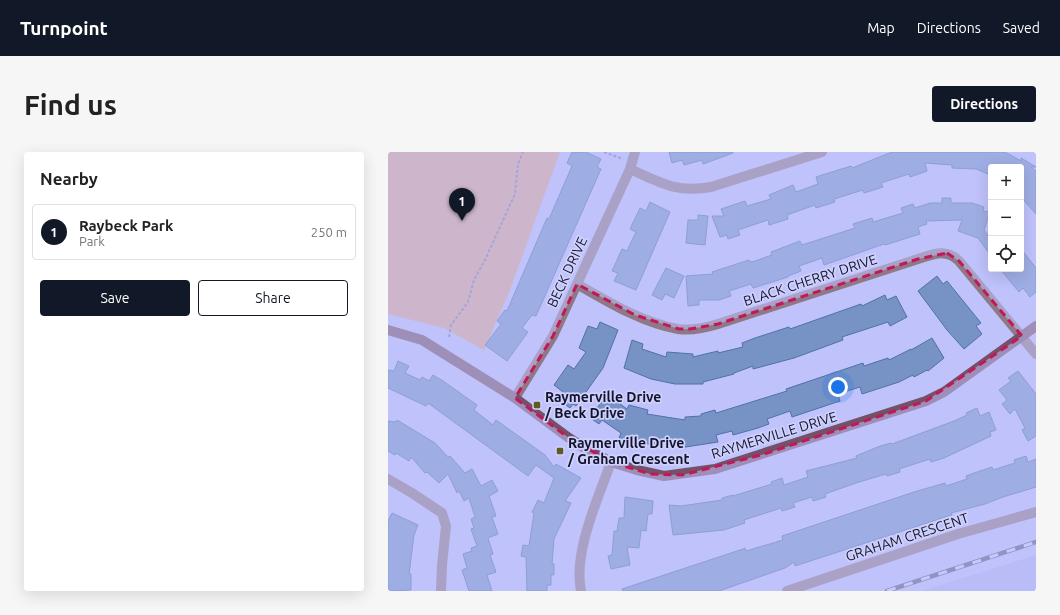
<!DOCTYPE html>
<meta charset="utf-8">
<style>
:root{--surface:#fff;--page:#f6f6f6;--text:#222;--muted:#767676;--line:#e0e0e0;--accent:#111827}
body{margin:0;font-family:Ubuntu,sans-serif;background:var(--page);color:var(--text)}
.controls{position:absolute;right:12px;top:12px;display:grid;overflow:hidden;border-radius:4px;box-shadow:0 4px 16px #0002}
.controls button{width:36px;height:36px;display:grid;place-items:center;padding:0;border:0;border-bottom:1px solid var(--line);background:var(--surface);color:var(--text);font:20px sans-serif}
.you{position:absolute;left:450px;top:235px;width:14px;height:14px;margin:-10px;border:3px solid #fff;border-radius:50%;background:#1a73e8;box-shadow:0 0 0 6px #1a73e833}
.badge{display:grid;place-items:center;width:26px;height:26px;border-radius:50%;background:var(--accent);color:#fff;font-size:13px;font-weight:700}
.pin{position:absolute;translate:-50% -33px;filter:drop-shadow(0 1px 2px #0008)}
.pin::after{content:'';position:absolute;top:21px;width:14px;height:12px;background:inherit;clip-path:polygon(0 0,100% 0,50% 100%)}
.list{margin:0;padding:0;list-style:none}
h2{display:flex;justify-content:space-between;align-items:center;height:52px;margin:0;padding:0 16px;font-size:17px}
h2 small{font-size:13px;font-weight:400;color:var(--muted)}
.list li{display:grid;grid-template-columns:26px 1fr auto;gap:12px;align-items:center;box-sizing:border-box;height:56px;margin:0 8px 8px;padding:0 8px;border:1px solid var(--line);border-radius:4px}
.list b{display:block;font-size:15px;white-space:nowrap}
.list p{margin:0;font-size:13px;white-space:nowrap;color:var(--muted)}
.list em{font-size:13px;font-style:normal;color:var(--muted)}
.actions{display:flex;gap:8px;padding:12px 16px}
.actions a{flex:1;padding:9px 0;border:1px solid var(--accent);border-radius:4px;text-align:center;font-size:14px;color:var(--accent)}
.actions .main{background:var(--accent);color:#fff}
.icon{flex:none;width:22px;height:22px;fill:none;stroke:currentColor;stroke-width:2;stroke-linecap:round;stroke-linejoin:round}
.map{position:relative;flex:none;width:648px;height:439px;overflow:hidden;border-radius:4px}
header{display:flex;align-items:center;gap:24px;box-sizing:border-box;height:56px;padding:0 20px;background:var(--accent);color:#fff}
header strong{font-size:19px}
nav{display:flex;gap:22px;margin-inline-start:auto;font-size:14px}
.intro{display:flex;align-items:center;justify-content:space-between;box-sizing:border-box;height:96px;padding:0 24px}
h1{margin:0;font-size:28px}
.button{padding:10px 18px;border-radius:4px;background:var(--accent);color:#fff;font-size:14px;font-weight:700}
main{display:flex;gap:24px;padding:0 24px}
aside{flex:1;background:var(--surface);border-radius:4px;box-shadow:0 4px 16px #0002}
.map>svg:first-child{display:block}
.built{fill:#b1b4f1}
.green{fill:#dda691}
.building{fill:#7793c6;stroke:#5170aa}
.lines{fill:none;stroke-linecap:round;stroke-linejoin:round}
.path{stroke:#8082af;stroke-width:2;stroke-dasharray:3 2;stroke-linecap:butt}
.street{stroke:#907886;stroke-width:10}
.secondary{stroke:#745167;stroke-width:10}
.rail-casing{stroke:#59597f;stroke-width:4.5}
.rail{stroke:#ced1fc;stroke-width:3;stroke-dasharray:9;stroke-linecap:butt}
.marked{fill:none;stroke:#c2185b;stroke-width:3;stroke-dasharray:8 5;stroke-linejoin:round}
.poi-dot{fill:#615a27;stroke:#ced1fc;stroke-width:1.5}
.labels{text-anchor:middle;stroke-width:3.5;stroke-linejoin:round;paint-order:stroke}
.street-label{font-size:14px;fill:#14132c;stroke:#ced1fc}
.poi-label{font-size:14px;font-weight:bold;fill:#14132c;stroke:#ced1fc;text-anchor:start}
</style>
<header>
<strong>Turnpoint</strong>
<nav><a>Map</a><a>Directions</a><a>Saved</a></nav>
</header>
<div class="intro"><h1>Find us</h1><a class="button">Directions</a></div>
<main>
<aside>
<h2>Nearby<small></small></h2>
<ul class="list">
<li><span class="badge">1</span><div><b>Raybeck Park</b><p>Park</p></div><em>250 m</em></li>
</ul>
<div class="actions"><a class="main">Save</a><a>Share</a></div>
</aside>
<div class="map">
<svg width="648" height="439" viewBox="0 0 648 439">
<rect width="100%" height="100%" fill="#bfc2fb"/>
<path class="built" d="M648,403V439H534Z"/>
<path class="green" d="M0,0H172L122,138L96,198L56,176L0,162Z"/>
<path class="building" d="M184,0H198L213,7L209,15L213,17L148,164L144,163L134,176L140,180L119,209L97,193L113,172L109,169L117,158L119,159L159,66L161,67L184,14L179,11Z
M281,0H345V1L315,12L314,8L296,13L294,8L284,11Z
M504,0H617L633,9V6L648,15H643L648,19V62L633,45V15H603L602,23L588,17L564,16V13L537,11L539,19L522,25L521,22L493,31L495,35L476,41L475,38L446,47L447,50L428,56L427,53L399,63L400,67L381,73L380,68L350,78L352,83L340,87L339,83L332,85L324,64H336L333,57L357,49L359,54L383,47L381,43L405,33L408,40L430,32L428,25L463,14L464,16Z
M554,46H563V51H584L596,55L595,59L602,60L596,78L603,87V104L590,86L570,79L574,68L538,69L539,72L530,75L532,82L497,93L496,92L436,113L434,106L411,114L413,119L400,124V125L365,136L363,132L341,139L343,144L331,148H311V153L300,154L298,124L325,122L324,120L361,108L362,110L367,109L384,103L383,100L412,89L414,93L467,76L465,72L484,66L485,70L515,61L513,56L525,52L527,56L542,51H554Z
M262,50L282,60L248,138L226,129L230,121L224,119L234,97L239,99L248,80L242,77L252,56L258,59Z
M310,63L320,64L317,93L298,91L300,68H310Z
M633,97L648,116V140L642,145L635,136L631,140L612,117H633Z
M278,116L296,124L286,146L277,142L274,148L264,143Z
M549,124L555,132L559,129L593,171L588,174L594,182L576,197L559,178L530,139Z
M497,143L499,148L508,144L519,165L502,174L500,170L454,185L455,188L406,206L365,217V214L346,221V222L315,230V232H287L263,227L236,216L244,188L255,192L254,197L278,205L279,200L305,202V205L330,199V201L355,195L354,191L367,186L401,175L402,177L473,152L474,154Z
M212,170L230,178L215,216L188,254L185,252L182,256L170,247L175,240L166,233L180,213L186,217L198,200L191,196L200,174L209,177Z
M544,186L556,206L540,219L539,218L526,225L525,223L511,230L474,242L472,235L450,242L452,249L404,265L402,259L379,267L381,272L370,276L345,283L344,279L328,283L330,290L291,296L290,291L270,288V293L253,291L252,292L231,286L233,281L214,268L211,272L201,265L220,243L239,257L241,253L260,258L259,262L297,268V265L313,264V262L327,258L328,261L399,239L398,237L475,211L476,214L500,206L501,208L523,197V198Z
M10,209L21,214L17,221L32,228L34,225L41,229L45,223L55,229L89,253L86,258L105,273L108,268L157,303L166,315L168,312L193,326L177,349L183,351L166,387L164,412H166V423H163V433H159V439H139L138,405L133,404L135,393L141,394L146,361L144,360L150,348L156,351L166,326L148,313L140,324L40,251L38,254L0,236V218L6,219Z
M630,219L648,242V284L640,289L634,278L637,276L627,257L622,262L614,252L619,248L611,238L623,229L620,226Z
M589,256L592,264L601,260L608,278L602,280L603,284L556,306L543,310L542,307L511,317L512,320L499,324L498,322L468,331L437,342L438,345L425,349L424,345L405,351L407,355L394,359L393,356L356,368L357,371L336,378L285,383L281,353L293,354L334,348V346L345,343V344L384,332L383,330L394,326L396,333L420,325L418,319L469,306L468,304L492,294L503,291L504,292L566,269L579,263L578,261Z
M9,268L47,291L60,305L62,304L77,321L84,317L93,334L104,328L110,339L101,344L108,364L104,365L110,382L100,386L105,402L102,403L108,420L99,423L104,439H81L74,418L79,416L75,402L84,399L83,396L89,394L83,377L86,376L83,367L87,365L81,346L76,349L71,339L69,341L60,322L51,331L39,320L37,321L23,305L21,309L8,301L7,303L0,299V269L8,270Z
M638,304L640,310L648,307V335L615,345L597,352L563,361L564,363L548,368L407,414L406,410L397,416L331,439H235L234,437L355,397L357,396L358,399L395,388L394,384L526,340L557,331L558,334L579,327L578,324L592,319L604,315L605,318L627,311L626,308Z
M237,345L265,349L264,362H260L258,379L253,378L251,396L239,395L242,413L223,417L220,404L224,403L226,379H229L231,366H236Z
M4,361L30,373L26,383L21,422H23V438L0,439V369Z"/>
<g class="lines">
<path class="path" d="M216,0L235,7
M61,185L63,173L80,150L86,128L97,108L127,42L130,12L135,0"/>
<path class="street" d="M242,17C272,31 289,41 323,35L434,0
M189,132C220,150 255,171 290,177C304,179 317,176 330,172L530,107C545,102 558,96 571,109L648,202
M127,246L165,184L242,17L247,0
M0,327L24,341L54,361L58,374L54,413L53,439
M193,439C185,400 210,347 223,310
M399,439L570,382L648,360"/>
<path class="secondary" d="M0,178L34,188L127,246L181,286L203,300L223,310L249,318L276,324L327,317L538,249L556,240L648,174"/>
<defs>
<path id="rail" d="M499,439L648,390"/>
</defs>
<use href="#rail" class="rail-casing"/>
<use href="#rail" class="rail"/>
</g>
<path d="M0 0H648V439H0ZM559,101L571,109L634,184L538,249L373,303L294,323L262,322L223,310L181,286L127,246L165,184L189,132L247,163L291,177H302L330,172L530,107Z" fill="#bfc2fb" fill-opacity=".55" fill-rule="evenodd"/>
<path class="marked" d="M559,101L571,109L634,184L538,249L373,303L294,323L262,322L223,310L181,286L127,246L165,184L189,132L247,163L291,177H302L330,172L530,107Z"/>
<g class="poi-dot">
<rect x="145" y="249" width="8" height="8" rx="2"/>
<rect x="168" y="295" width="8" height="8" rx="2"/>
</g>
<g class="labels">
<g class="street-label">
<text transform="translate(179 120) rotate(-65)" y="5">BECK DRIVE</text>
<text transform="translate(422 128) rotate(-18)" y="5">BLACK CHERRY DRIVE</text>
<text transform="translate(386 283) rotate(-17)" y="5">RAYMERVILLE DRIVE</text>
<text transform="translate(519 385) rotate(-18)" y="5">GRAHAM CRESCENT</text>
</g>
<g class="poi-label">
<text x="157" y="250">Raymerville Drive<tspan x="157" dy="16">/ Beck Drive</tspan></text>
<text x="180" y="296">Raymerville Drive<tspan x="180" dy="16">/ Graham Crescent</tspan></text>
</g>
</g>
</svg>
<div class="controls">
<button>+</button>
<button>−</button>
<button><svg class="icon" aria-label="locate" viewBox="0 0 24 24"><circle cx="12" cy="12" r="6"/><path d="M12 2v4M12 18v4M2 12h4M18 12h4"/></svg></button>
</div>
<div class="you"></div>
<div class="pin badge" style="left:74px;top:69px">1</div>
</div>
</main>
